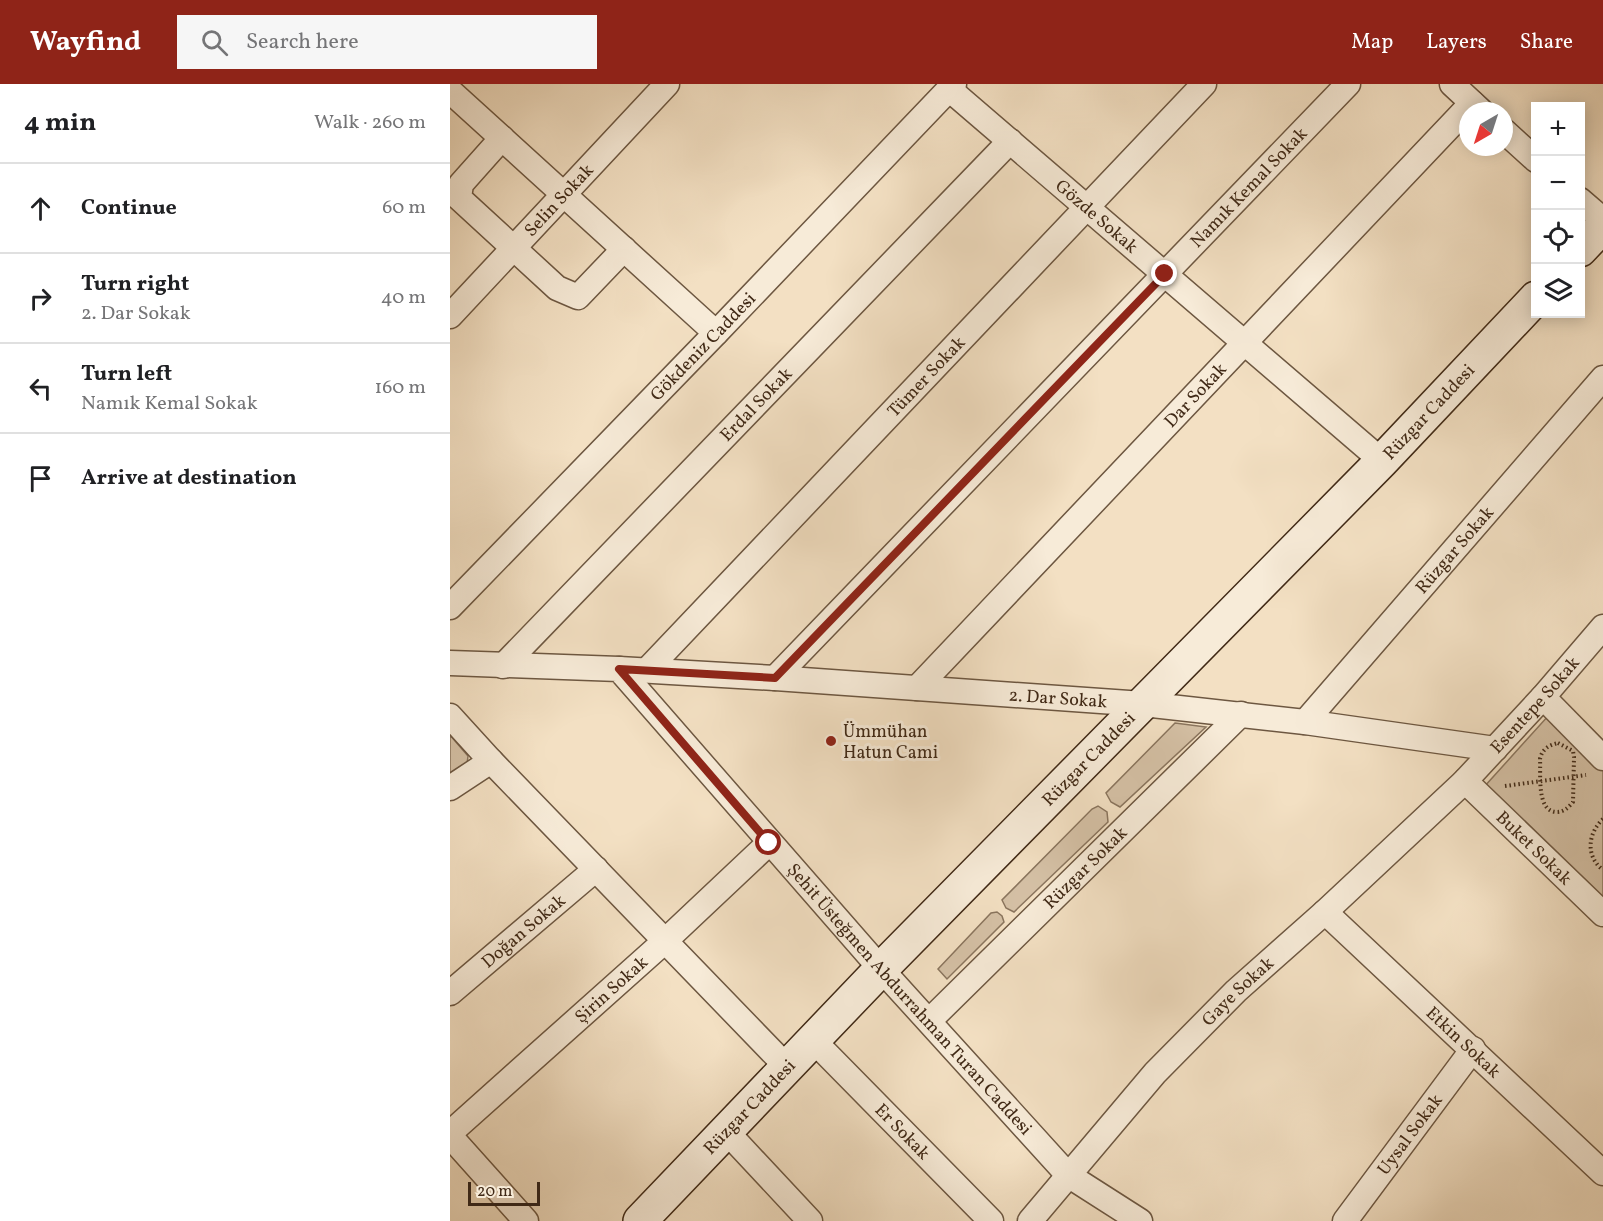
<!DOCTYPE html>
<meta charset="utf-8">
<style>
:root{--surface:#fff;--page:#f6f6f6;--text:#202124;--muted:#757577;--line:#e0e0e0;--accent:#8f2418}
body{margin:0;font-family:Vollkorn,serif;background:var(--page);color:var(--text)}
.controls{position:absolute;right:18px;top:18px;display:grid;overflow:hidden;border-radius:0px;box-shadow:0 3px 15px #0003}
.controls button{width:54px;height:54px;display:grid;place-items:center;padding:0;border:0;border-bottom:2px solid var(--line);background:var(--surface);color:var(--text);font:30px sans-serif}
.compass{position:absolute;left:1009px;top:18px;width:54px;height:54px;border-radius:50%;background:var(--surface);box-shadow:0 3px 15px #0003;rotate:219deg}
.scale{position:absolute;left:18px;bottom:15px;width:72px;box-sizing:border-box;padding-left:6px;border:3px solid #402916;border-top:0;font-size:16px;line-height:21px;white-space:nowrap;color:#402916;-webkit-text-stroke:4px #f7ebd8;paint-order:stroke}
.stop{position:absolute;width:18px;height:18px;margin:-14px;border:4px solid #8f2418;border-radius:50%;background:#fff}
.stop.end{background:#8f2418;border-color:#fff;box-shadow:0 2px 6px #0008}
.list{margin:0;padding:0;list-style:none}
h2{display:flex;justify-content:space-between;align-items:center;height:78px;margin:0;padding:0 24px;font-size:26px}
h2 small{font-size:20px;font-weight:400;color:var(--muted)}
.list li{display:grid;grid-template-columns:39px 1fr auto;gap:18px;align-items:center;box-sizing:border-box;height:90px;padding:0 24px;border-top:2px solid var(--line)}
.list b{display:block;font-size:22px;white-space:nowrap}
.list p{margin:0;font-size:20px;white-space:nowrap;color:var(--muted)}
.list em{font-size:20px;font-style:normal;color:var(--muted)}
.icon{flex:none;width:33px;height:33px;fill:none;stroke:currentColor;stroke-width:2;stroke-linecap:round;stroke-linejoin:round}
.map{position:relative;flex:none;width:1153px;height:1137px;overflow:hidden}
header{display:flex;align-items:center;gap:36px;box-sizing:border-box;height:84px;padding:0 30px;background:var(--accent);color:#fff}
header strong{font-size:28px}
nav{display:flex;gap:33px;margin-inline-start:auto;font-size:21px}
.search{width:420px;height:54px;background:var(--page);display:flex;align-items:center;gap:15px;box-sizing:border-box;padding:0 21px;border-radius:0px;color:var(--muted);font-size:22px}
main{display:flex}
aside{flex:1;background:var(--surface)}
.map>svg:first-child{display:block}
.green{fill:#d5c1a6;stroke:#8a755e;stroke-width:1.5}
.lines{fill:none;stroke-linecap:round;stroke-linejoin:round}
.minor-casing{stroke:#6d5741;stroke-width:27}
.secondary-casing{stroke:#402916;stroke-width:36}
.path{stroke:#402916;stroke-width:4;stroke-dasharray:1.5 3;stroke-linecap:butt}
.minor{stroke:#f7ebd8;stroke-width:24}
.secondary{stroke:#f7ebd8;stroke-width:33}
.route{stroke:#8f2418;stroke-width:8}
.poi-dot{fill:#8f2418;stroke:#f7ebd8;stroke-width:2}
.labels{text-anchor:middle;stroke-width:6;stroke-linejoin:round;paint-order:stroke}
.street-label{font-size:18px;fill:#402916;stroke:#f7ebd8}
.poi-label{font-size:18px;fill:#402916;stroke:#f7ebd8;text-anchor:start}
</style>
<header>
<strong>Wayfind</strong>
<div class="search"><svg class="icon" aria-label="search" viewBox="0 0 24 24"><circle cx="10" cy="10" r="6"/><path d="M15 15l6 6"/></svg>Search here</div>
<nav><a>Map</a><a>Layers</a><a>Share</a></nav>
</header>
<main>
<aside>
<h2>4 min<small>Walk · 260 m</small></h2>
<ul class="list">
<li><svg class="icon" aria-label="ahead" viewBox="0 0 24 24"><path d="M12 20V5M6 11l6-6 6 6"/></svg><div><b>Continue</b></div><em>60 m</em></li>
<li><svg class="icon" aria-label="right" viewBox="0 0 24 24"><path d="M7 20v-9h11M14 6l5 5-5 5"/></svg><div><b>Turn right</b><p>2. Dar Sokak</p></div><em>40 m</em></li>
<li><svg class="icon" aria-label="left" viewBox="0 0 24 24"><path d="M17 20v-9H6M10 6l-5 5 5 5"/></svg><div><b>Turn left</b><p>Namık Kemal Sokak</p></div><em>160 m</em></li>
<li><svg class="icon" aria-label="arrive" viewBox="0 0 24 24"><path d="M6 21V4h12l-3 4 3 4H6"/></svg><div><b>Arrive at destination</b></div></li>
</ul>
</aside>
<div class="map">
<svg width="1153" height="1137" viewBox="0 0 1153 1137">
<rect width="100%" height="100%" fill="#f3e0c3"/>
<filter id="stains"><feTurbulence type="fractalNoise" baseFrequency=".00333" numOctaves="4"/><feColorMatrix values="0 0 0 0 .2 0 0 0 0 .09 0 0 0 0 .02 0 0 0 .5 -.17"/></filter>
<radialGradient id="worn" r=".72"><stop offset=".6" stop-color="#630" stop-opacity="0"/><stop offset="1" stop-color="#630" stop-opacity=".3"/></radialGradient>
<path class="green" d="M1099,631L1153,686V813L1034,703Z
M725,639L756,643L670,723L661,718L656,709Z
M0,651L18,672L17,680L0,691Z
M648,722L657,728L658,738L564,828L556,824L552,816L642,725Z
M547,828L552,832L554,838L497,895L488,885L541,829Z"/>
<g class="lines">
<defs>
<g id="minor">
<path d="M1002,0L1031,27"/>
<path id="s1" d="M499,5L932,377"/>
<path d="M0,7L266,249"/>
<path d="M1054,47L1086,76"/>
<path d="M52,54L11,100L9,114L107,204L128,213L174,165"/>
<path d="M1130,116L1153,136"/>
<path id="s2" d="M0,232L217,0"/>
<path id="s3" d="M0,523L266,249L504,0"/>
<path id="s4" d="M0,579L169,585L431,885L618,1091L690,1137"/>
<path id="s5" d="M53,582L560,57"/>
<path id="s6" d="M169,585L325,594L693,620L855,638L1045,665"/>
<path id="s7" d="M197,586L754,0"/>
<path id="s8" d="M325,594L898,0"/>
<path id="s9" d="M467,604L1022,19"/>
<path d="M1093,613L1153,674"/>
<path d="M0,632L41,677L337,983"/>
<path id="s10" d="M855,638L1153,294"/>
<path id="s11" d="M1015,697L1153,830"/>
<path d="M0,704L41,677"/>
<path id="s12" d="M875,828L1153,1089"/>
<path id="s13" d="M0,909L146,785"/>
<path id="s14" d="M479,937L791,630"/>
<path id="s15" d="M363,956L541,1137"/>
<path d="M276,1047L360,1137"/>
<path id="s16" d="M0,1049L215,857L319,759"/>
<path d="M0,1052L76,1137"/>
<path id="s17" d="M580,1137L705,989L786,907L875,828L1015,697L1093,613L1153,543"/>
<path id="s18" d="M895,1137L1023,965"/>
</g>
<g id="secondary">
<path d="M1130,166L1153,142"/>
<path id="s19" d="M190,1137L431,885L932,377L1086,214"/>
</g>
</defs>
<use href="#minor" class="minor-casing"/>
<use href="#secondary" class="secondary-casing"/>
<path class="path" d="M1108,659L1123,667L1124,673L1123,718C1119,723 1114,728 1107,728C1086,728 1091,690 1090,675C1092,665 1099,661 1108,659Z
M1055,702L1136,691
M1153,735C1138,749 1135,772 1153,786"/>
<use href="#minor" class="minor"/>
<use href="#secondary" class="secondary"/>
</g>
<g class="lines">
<path class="route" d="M319,759L169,585L325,594L715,190"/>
</g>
<circle class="poi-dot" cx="381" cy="657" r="6"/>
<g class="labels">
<g class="street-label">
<text dy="6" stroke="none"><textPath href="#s8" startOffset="682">Namık Kemal Sokak</textPath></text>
<text dy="6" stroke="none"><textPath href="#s2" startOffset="159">Selin Sokak</textPath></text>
<text dy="6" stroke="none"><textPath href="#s1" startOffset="195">Gözde Sokak</textPath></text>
<text dy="6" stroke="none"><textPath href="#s3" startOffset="363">Gökdeniz Caddesi</textPath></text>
<text dy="6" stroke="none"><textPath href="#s7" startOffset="405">Tümer Sokak</textPath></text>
<text dy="6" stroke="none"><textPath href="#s9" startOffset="404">Dar Sokak</textPath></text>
<text dy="6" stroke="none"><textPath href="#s5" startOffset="364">Erdal Sokak</textPath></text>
<text dy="6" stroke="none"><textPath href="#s19" startOffset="1130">Rüzgar Caddesi</textPath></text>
<text dy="6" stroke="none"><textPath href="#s10" startOffset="228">Rüzgar Sokak</textPath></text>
<text dy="6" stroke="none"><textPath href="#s6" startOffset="440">2. Dar Sokak</textPath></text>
<text dy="6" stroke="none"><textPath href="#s17" startOffset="723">Esentepe Sokak</textPath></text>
<text dy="6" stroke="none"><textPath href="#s19" startOffset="644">Rüzgar Caddesi</textPath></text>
<text dy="6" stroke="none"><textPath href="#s11" startOffset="96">Buket Sokak</textPath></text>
<text dy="6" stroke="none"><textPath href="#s14" startOffset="219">Rüzgar Sokak</textPath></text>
<text dy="6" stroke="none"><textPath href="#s13" startOffset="96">Doğan Sokak</textPath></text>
<text dy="6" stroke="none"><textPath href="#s16" startOffset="216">Şirin Sokak</textPath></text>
<text dy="6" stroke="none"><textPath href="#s17" startOffset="310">Gaye Sokak</textPath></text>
<text dy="6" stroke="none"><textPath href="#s4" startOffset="609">Şehit Üsteğmen Abdurrahman Turan Caddesi</textPath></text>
<text dy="6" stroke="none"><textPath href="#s12" startOffset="190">Etkin Sokak</textPath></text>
<text dy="6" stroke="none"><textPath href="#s19" startOffset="158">Rüzgar Caddesi</textPath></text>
<text dy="6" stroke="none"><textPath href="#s15" startOffset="128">Er Sokak</textPath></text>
<text dy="6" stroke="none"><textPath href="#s18" startOffset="108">Uysal Sokak</textPath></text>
</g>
<g class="poi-label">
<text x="393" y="653">Ümmühan<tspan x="393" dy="21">Hatun Cami</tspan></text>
</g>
</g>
<rect width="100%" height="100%" filter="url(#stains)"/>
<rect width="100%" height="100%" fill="url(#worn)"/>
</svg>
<div class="controls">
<button>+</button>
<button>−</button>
<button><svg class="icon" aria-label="locate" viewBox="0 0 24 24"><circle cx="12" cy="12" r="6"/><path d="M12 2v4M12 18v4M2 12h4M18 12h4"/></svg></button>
<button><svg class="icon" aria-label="layers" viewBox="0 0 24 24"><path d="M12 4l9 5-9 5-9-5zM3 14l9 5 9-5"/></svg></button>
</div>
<svg class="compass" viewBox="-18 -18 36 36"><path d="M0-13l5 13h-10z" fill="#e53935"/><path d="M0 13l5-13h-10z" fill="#757577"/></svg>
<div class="scale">20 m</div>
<div class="stop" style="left:319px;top:759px"></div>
<div class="stop end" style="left:715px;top:190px"></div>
</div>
</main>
